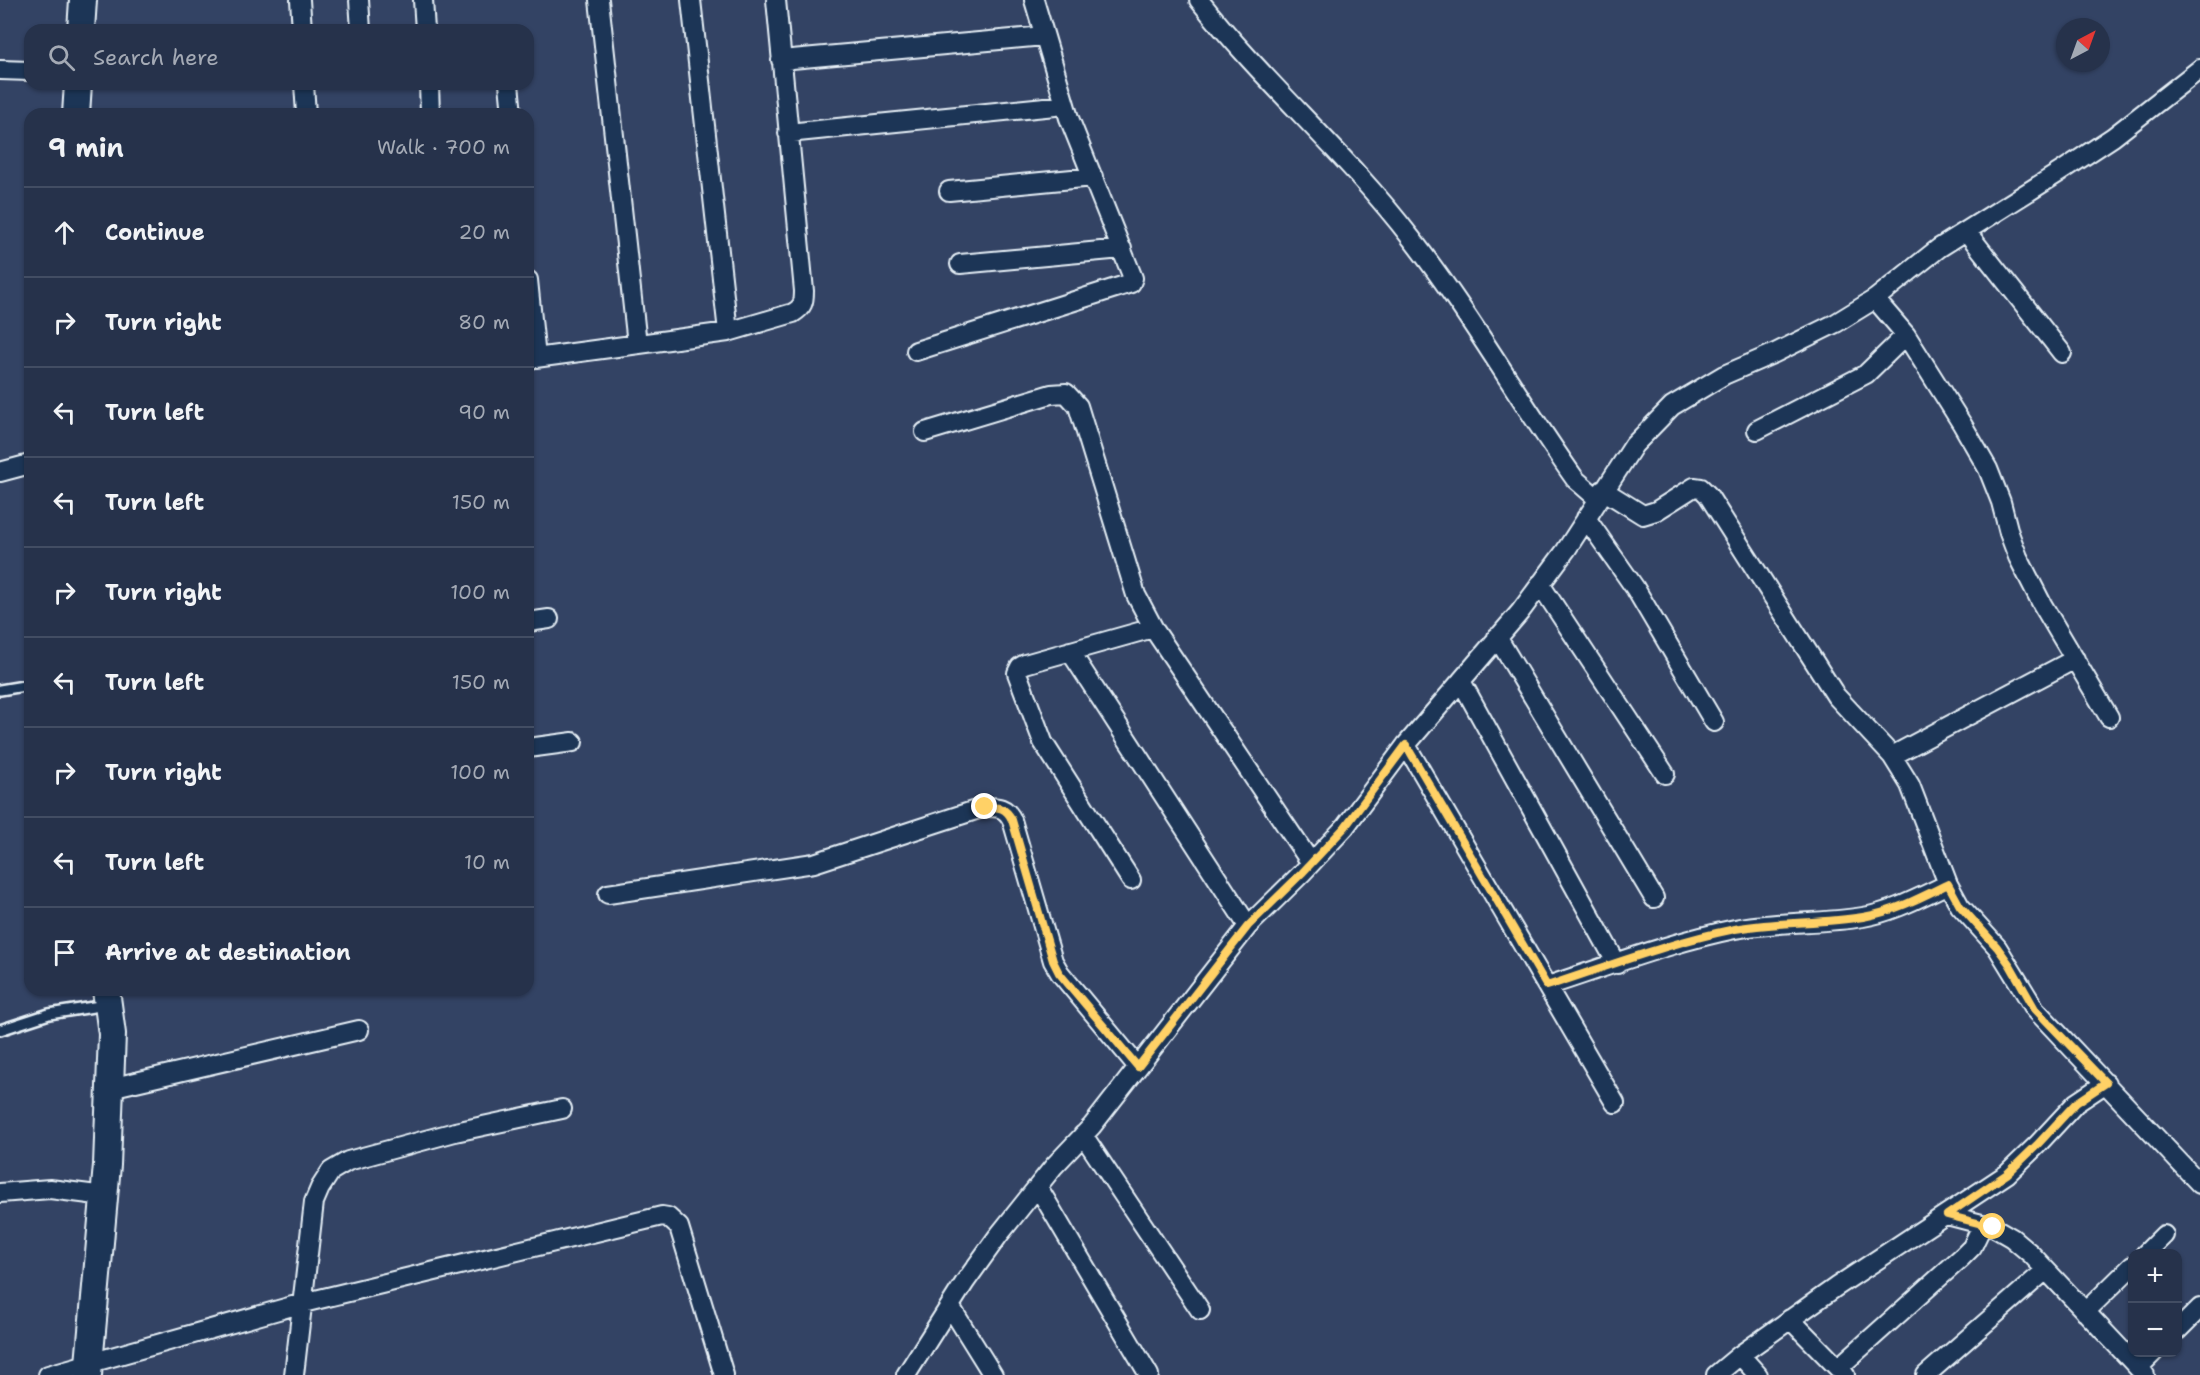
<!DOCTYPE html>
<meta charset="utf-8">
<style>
:root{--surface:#26324b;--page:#323e55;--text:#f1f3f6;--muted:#a4aab5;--line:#424d63}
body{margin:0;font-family:"Shantell Sans",sans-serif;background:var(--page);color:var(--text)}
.controls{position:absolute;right:18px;bottom:18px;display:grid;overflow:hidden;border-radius:12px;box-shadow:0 2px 4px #0004}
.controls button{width:54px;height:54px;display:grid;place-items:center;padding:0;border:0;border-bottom:2px solid var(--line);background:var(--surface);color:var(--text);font:30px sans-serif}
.compass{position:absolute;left:2056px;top:18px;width:54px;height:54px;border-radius:50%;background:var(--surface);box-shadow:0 2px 4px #0004;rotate:41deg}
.stop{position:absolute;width:18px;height:18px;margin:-14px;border:4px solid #ffd166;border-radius:50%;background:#fff}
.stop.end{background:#ffd166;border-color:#fff;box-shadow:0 2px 6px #0008}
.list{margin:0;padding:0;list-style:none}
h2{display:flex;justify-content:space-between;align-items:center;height:78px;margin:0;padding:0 24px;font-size:26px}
h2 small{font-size:20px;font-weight:400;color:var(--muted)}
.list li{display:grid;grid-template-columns:39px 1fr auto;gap:18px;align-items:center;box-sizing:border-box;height:90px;padding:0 24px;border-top:2px solid var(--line)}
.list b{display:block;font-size:22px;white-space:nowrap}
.list em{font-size:20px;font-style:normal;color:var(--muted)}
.icon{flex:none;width:33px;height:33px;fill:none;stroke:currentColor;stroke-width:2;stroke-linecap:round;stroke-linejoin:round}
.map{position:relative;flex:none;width:2200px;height:1375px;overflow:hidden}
.search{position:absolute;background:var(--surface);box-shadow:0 2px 4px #0004;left:24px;top:24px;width:510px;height:66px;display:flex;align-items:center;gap:15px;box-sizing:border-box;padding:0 21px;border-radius:18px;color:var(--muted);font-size:22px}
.panel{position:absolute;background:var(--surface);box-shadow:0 2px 4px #0004;left:24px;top:108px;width:510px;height:888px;border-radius:18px}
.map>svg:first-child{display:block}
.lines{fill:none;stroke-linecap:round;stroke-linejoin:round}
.lane-casing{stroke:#e8f1f8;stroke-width:14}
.street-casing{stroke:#e8f1f8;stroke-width:22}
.secondary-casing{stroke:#e8f1f8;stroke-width:30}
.lane{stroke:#1d3557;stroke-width:9}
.street{stroke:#1d3557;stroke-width:18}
.secondary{stroke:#1d3557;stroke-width:26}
.route{stroke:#ffd166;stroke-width:8}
</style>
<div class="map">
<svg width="2200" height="1375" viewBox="0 0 2200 1375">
<rect width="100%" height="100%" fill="#334364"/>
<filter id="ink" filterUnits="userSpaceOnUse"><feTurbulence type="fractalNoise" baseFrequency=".0167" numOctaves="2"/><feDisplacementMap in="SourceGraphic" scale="12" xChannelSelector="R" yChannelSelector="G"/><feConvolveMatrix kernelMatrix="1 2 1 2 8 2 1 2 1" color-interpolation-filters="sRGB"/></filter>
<g filter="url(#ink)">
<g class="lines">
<defs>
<path id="lane" d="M0,690L30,685
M0,1030L49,1014L106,1005"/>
<path id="street" d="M300,0L302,30
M359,0L361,30
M423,0L425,30
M599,0L637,344
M691,0L728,332
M1199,0C1265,84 1346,153 1411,238C1471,315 1519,400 1575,479L1598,499
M781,60L1044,36
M0,70L30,71
M304,84L306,114
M429,84L430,114
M509,84L512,114
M788,133L1065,105
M949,191L1093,177
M1966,231L2062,353
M960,264L1122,249
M528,280L536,358
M1875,299L1906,335L1962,424L1988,469L2001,502L2009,533L2018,557L2042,604L2109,717
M916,351L1125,285L1131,283L1133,278L1069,118L1034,0
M528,359L728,332L793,313C803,307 804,302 804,291L776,0
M1757,430L1866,374L1906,335
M925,432L1051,394L1066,393L1078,406L1136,595L1155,631L1311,863
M0,472L30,464
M1603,490L1643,515L1656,511L1694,487L1701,488L1708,495L1836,696L1892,756L1910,785L1948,884L1960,906L1997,947L2035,1009L2200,1184
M1586,518L1635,588L1714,722
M1540,584L1665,774
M528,622L549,619
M1497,637L1654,898
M1070,651L1248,926
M1461,681L1617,964
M1406,745L1615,1103
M528,748L573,742
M1892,756L2075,659
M1131,880L1043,742L1017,673L1020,667L1025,664L1153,628
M608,894L814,863L985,807C998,807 1006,807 1012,820L1053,961L1060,973L1138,1067
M1547,986C1609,966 1671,942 1735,929C1778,921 1821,924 1863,917C1893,912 1920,897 1948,884
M110,1088L359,1030
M1083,1135L1200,1310
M1038,1187L1149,1375
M0,1193L50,1189L105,1196
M1947,1215L1993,1227L2012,1238L2031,1254L2145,1375
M2145,1254L2164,1235
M950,1306L993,1375
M2085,1312L2132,1266
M1790,1319L1845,1375
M2178,1330L2200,1308
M1740,1355L1758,1375
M1838,1368L1962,1257L1972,1247L1983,1224
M2138,1368L2154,1352
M48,1375L303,1303L662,1216L668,1217L679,1227L724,1375
M294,1375L314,1202L320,1188L331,1171L348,1161L455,1132L562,1109
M906,1375L965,1282L998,1236L1054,1166L1092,1126L1248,926L1302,873L1345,827L1406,745L1520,612L1566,550L1634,445L1672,406L1724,375L1775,353L1836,323L1875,299L1939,248L2063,170L2113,137L2200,69
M1716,1375L1740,1355L1836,1287L2007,1174L2037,1145L2076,1103L2106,1083
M1926,1375L2046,1270"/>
<path id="secondary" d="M81,30L83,0
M76,114L78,84
M88,1375L107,1165L112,1034L106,990"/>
</defs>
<use href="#lane" class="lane-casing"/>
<use href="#street" class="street-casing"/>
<use href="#secondary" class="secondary-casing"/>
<use href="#lane" class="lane"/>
<use href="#street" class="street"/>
<use href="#secondary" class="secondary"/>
</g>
</g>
<g class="lines" filter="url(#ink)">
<path class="route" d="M985,807C998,807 1006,807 1012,820L1053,961L1059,973L1138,1067L1248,926L1302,873L1345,827L1406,745L1547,986C1609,966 1671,942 1735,929C1778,921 1821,924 1863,917C1893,912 1920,898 1948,884L1960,906L1997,947L2010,965L2035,1009L2106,1083L2076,1103L2037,1145L2007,1174L1947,1215L1993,1227"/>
</g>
</svg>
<div class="controls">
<button>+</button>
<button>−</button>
</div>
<svg class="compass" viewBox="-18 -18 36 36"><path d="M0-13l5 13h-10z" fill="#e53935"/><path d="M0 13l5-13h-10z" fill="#a4aab5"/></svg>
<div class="stop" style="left:1993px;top:1227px"></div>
<div class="stop end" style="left:985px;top:807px"></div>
<div class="search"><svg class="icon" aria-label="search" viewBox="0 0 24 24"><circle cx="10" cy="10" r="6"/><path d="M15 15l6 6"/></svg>Search here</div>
<section class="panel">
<h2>9 min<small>Walk · 700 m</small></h2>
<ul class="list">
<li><svg class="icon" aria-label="ahead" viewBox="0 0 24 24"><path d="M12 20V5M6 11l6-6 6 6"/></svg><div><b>Continue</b></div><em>20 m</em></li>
<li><svg class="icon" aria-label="right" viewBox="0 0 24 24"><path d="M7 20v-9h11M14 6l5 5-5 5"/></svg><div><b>Turn right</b></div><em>80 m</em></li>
<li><svg class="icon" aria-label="left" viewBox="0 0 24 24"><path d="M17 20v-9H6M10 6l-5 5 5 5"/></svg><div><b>Turn left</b></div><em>90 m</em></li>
<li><svg class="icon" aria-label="left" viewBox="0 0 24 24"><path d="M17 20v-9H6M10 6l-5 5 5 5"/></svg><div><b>Turn left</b></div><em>150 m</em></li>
<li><svg class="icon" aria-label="right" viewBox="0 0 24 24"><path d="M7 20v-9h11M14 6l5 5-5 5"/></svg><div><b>Turn right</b></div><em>100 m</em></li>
<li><svg class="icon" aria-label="left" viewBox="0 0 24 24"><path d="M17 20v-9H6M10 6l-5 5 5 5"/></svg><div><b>Turn left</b></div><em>150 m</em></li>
<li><svg class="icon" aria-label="right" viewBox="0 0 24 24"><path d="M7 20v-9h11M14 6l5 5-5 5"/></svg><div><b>Turn right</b></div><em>100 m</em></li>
<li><svg class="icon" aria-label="left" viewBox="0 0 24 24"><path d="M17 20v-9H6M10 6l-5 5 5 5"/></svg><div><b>Turn left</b></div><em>10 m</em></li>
<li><svg class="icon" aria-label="arrive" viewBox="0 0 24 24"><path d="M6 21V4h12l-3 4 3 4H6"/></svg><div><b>Arrive at destination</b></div></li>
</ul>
</section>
</div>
